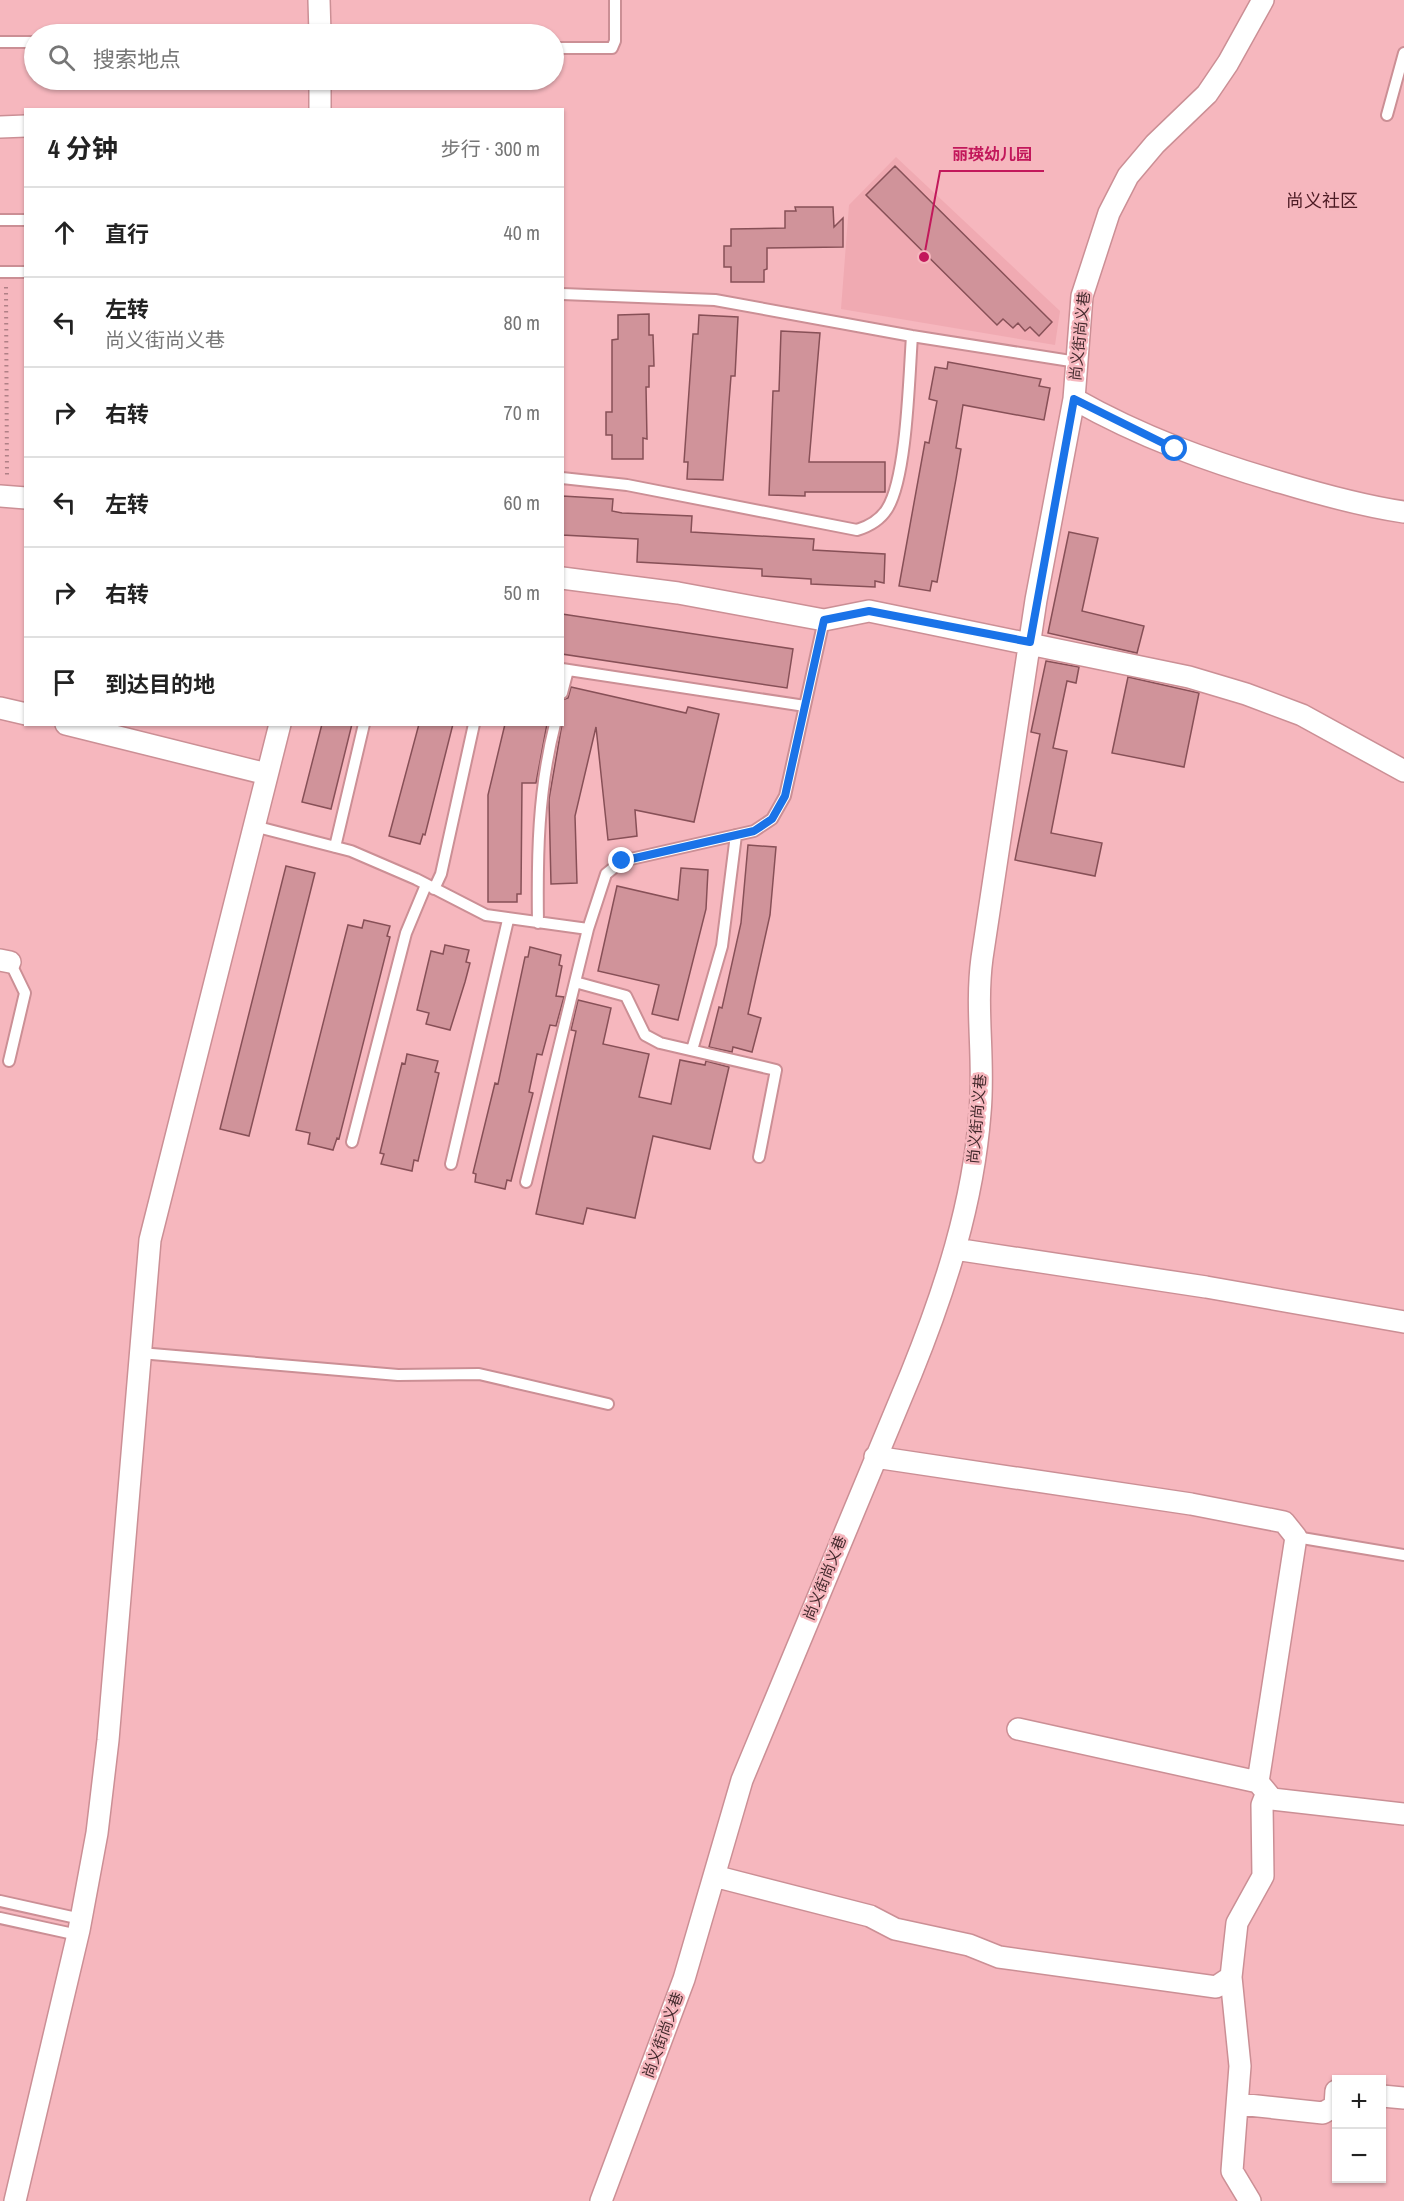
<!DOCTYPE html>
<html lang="zh">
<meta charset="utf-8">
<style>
:root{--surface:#fff;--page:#f2f2f2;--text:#222;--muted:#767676;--line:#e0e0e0}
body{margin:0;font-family:"Archivo Narrow","Noto Sans SC",sans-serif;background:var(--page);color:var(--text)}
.controls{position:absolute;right:18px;bottom:18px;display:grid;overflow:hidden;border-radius:0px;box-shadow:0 2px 4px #0004}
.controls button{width:54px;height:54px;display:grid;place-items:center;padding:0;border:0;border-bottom:2px solid var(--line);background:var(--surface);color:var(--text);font:30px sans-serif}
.stop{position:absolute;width:18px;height:18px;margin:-14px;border:4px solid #1a73e8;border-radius:50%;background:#fff}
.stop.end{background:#1a73e8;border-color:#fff;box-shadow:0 2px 6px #0008}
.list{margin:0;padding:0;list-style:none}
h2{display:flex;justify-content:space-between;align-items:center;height:78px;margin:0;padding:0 24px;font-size:26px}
h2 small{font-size:20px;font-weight:400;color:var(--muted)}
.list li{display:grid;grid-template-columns:39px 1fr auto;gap:18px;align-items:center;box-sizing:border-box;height:90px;padding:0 24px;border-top:2px solid var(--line)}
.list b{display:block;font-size:22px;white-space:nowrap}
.list p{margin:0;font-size:20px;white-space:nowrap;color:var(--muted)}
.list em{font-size:20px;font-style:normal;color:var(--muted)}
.icon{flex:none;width:33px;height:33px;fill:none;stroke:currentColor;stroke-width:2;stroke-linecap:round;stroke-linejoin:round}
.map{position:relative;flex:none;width:1404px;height:2201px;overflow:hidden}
.search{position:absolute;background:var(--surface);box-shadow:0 2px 4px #0004;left:24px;top:24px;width:540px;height:66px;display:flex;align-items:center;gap:15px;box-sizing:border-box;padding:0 21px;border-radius:33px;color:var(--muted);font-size:22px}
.panel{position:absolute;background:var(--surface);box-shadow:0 2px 4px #0004;left:24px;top:108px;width:540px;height:618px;border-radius:0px}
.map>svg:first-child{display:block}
.built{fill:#f0aab2}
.building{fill:#d0939a;stroke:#875057;stroke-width:1.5}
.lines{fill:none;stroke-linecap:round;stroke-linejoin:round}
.lane-casing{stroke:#cb8f95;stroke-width:14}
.street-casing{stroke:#cb8f95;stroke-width:24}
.path{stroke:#b08086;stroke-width:4;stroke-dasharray:1.5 4.5;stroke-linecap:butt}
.lane{stroke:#fff;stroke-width:10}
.street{stroke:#fff;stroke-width:21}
.route{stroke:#1a73e8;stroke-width:8}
.labels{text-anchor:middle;stroke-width:5;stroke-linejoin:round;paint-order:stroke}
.street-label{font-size:15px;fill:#42292c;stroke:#f6b7be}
.quarter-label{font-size:18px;fill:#4b1a23;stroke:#f6b7be}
.leader{fill:none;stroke:#c2185b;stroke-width:2}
.callout-dot{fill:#c2185b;stroke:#f6b7be;stroke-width:2}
.callout-label{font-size:16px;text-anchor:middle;font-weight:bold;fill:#c2185b;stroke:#f6b7be;stroke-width:5;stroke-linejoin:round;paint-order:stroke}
</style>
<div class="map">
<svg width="1404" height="2201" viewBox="0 0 1404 2201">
<rect width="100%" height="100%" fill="#f6b7be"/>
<path class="built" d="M896,157L1060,311L1055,345L841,309L849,205Z"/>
<path class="building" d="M895,166L1052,322L1039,336L1030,327L1025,331L1018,323L1013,328L1003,319L997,325L866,195Z
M795,207H833L834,227L843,218V247L767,248V269L764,270V282H731V267H724V246H731V229L785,228V211H796Z
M649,314V335H653L654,366H649V387H646L647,439L643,438V459H612V435H606V412H612V340L618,339V315Z
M699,315L738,317L735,376H731L723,480L687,479L688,462H684L693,334H698Z
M781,331L820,333L809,462H885V492H805V496L769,495L773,391H779Z
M948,362L1041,379L1039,386L1050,388L1044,420L963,405L956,448L961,449L956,479L937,582L932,581L930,591L899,586L925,442L929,443L937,401L929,399L935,367L947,369Z
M562,496L613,499L612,511L622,513L692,516L691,532L814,539L813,550L885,554L884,583L875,581V587L811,584V579L762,576V569L637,562L638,539L562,535Z
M1069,532L1098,538L1082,611L1144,626L1137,653L1048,633Z
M562,614L793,649L787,688L562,654Z
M1046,661L1079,667L1076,683L1067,681L1053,748L1067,751L1051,833L1102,843L1095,876L1015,860L1040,734L1031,732Z
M1128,677L1199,693L1184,767L1112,753Z
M571,687L686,713L688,707L719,714L694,822L635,810L637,836L608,840L596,727L575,816L577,883L551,884L549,799L562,724V700L568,698Z
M322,724H352L331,809L302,802Z
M419,724H453L425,835L423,834L420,844L389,836Z
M505,724H547L536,783H522L521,894H517V902H488V795Z
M748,845L776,847L770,915L748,1014L761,1018L752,1052L733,1047L732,1052L709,1047L719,1007L722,1008L741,923Z
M286,866L315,873L249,1136L220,1129Z
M681,868L708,870L706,909L678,1020L652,1014L659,985L598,971L617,886L678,900Z
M364,920L390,926L387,936L390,937L339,1139L337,1138L333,1150L308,1144L310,1133L296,1130L348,925L362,928Z
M445,945L469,950L466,962L470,963L465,982L450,1030L426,1024L429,1013L417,1010L431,951L443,954Z
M530,947L561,955L559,965L562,966L556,996L564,997L556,1026L550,1025L542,1055L537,1054L529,1092L533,1093L511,1181L507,1180L505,1189L475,1182L476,1174L473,1173L495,1083L498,1084L525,957H528Z
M578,1000L611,1008L603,1044L649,1054L639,1097L671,1104L680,1060L705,1065L706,1061L729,1067L710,1149L653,1136L635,1218L587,1208L583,1224L536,1214L576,1031L571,1030Z
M407,1054L438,1061L435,1072L439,1073L418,1161L414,1160L412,1171L381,1164L384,1154L380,1153L402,1063L405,1064Z"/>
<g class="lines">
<defs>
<path id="lane" d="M0,42H34
M554,48H612L615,41V0
M1387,115L1404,53
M0,220H26
M0,272H26
M562,294L715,300L912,336L1077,362
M562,478L627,485L857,530C870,526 880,520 887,509C907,478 909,376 912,336
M562,669L805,706
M562,693L568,670
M254,826L351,851L416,879L486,915L588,929
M335,847L364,724
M434,889L441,874L474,724
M538,923C537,855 538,791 555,724
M575,982L626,996L645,1035L660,1043L776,1070L759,1157
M692,1050L722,946L736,835
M9,1061L25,993L10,962
M352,1142L406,933L426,885
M451,1164L508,920
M526,1182L588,929L606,874L622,861L754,831L772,819L785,796L824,620
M140,1353L398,1375L479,1374L608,1404
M1296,1537L1404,1555
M0,1901L81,1919
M0,1918L78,1935"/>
<path id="street" d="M319,0L320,34
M320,110V80
M0,127L26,126
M1074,399C1141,437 1210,462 1283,483C1323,495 1363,506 1404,512
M0,496L26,498
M562,578L678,593L824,620L869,611L1189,677L1246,694L1302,715L1404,771
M0,708L26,714
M66,724L267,774
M0,960L10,962
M955,1249L1206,1287L1404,1322
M875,1457L1191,1504L1284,1522L1296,1537L1258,1782L1272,1799L1404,1814
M1018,1729L1258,1782
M714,1876L870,1916L895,1929L969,1945L999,1957L1216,1987L1231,1977L1237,1923L1263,1876L1262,1805L1266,1795
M1231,1977L1240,2066L1232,2171L1250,2201
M1382,2096L1404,2098
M1239,2104L1323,2113L1335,2106L1336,2091
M15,2201L79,1930L97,1833L108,1740L150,1240L280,724
M601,2201L684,1979L742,1780L911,1374C945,1290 973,1204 980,1113C985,1060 975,1011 982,958L1036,600L1074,399L1082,296L1109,213L1128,176L1155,144L1207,94L1228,63L1263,0"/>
</defs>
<use href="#lane" class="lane-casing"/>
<use href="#street" class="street-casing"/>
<path class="path" d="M6,287L7,477"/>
<use href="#lane" class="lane"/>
<use href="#street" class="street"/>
</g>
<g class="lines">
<path class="route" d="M622,861L754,831L772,819L785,796L824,620L869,611L1030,642L1074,399L1175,449"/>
</g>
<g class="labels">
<g class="street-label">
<text transform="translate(1080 336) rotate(-84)" y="5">尚义街尚义巷</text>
<text transform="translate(977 1119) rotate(-85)" y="5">尚义街尚义巷</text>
<text transform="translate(825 1578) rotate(-68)" y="5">尚义街尚义巷</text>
<text transform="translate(663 2035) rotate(-70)" y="5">尚义街尚义巷</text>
</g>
<g class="quarter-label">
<text x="1322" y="207">尚义社区</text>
</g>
</g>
<path class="leader" d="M924 257L940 171H1044"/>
<circle class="callout-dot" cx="924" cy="257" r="6"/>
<g class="callout-label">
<text x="992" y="160">丽瑛幼儿园</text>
</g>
</svg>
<div class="controls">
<button>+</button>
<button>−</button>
</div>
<div class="stop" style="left:1175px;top:449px"></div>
<div class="stop end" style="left:622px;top:861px"></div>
<div class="search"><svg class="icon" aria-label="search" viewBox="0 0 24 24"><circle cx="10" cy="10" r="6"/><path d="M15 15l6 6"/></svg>搜索地点</div>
<section class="panel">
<h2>4 分钟<small>步行 · 300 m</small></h2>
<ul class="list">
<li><svg class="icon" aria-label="ahead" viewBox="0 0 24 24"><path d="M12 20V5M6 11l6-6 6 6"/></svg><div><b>直行</b></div><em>40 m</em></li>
<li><svg class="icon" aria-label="left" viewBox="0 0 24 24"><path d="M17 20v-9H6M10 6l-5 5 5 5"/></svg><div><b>左转</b><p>尚义街尚义巷</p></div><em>80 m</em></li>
<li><svg class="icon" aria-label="right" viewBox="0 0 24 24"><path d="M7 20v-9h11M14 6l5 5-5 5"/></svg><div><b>右转</b></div><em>70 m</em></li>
<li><svg class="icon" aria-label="left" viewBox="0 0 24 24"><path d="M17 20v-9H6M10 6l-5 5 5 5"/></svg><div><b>左转</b></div><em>60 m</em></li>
<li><svg class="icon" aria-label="right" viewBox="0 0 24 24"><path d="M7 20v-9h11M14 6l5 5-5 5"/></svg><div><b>右转</b></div><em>50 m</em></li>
<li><svg class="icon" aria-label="arrive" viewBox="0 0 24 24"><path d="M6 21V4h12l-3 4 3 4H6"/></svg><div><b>到达目的地</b></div></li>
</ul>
</section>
</div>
